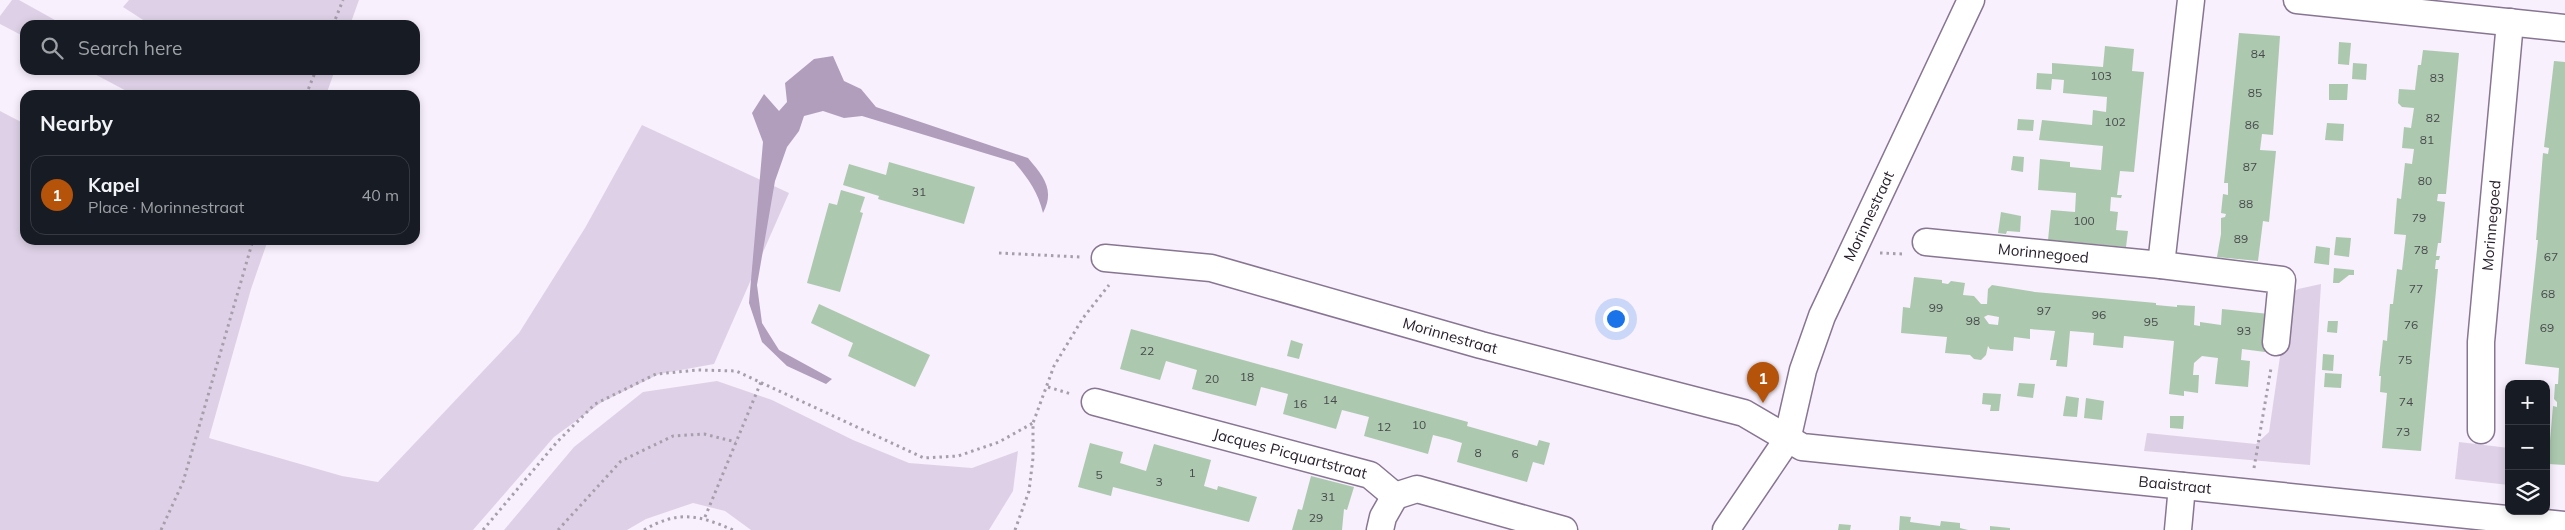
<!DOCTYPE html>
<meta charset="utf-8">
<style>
:root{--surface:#171b24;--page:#20242c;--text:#f1f3f6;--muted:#9ea1a6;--line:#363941;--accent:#b45309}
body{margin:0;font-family:Mulish,sans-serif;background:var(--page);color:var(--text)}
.controls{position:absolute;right:15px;bottom:15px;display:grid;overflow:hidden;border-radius:10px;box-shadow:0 2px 8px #0003}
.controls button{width:45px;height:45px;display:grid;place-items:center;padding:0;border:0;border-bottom:1px solid var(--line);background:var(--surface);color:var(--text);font:25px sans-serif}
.you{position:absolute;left:1615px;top:318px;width:18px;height:18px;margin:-12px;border:4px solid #fff;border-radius:50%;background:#1a73e8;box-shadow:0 0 0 8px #1a73e833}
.badge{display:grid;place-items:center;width:32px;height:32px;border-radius:50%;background:var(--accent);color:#fff;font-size:16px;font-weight:700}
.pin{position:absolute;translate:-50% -41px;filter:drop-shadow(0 1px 2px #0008)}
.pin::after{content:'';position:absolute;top:26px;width:18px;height:15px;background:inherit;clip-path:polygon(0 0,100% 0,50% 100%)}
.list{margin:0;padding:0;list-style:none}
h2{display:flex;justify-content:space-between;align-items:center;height:65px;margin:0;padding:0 20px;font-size:21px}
h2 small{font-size:16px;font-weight:400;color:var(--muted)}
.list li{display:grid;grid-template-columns:32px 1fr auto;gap:15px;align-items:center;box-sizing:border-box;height:80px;margin:0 10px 10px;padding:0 10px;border:1px solid var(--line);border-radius:15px}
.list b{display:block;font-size:19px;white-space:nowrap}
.list p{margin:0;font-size:16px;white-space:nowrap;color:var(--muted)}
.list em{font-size:16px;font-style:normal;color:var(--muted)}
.icon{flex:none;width:28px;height:28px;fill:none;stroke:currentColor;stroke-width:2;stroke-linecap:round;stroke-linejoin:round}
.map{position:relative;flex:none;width:2565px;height:530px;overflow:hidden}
.search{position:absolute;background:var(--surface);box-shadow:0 2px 8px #0003;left:20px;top:20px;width:400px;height:55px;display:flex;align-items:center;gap:12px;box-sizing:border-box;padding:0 18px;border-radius:15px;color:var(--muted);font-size:19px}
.panel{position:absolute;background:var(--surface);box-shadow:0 2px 8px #0003;left:20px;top:90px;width:400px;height:155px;border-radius:15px}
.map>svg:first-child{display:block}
.green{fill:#ded1e7}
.water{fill:#b19ebd}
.building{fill:#acc9af;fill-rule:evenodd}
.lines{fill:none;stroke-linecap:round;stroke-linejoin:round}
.minor-casing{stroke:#877592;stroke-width:29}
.path{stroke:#a69eaa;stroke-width:3;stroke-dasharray:2.5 4;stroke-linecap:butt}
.minor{stroke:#fff;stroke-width:26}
.labels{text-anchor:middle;stroke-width:5;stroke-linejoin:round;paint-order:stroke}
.number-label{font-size:12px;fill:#494a4d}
.street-label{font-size:15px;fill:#28202c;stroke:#fff}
</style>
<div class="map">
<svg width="2565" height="530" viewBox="0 0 2565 530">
<rect width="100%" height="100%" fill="#f8f0fd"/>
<path class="green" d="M12,0H19L64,25H25V37L0,24V16Z
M129,0H359L350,25H151L123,7Z
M87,70H335L326,95H134Z
M0,111L25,124V240H268L251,289L209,438L342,476L378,482L519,333L585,228L642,125L789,193L714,364L659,374L602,402L554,437L473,530H0Z
M2321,284L2310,465L2144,451L2147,433L2256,444L2269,432L2289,295L2298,289Z
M717,381L772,400L853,440L909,463L972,468L1018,451L1013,491L989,530H751L725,511L693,503L646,519L627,530H504L574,447L643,392Z
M2459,442L2509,448V485L2455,479Z"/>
<path class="water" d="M833,56L844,81L861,89L876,107L1028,158C1044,177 1055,190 1043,213C1038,192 1028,178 1014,162L862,116L844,118L823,111L804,116L799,131L787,147L775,181L757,285L762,323L779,350L832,379L826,384L787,366L762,342L749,303L763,142L752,113L764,94L779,111L787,102L785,83L814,59Z"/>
<path class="building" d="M2239,33L2280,36L2273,135L2262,134L2260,150L2276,151L2269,222L2263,221L2258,261L2217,257L2221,234V218L2225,217L2226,214L2221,213L2223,194L2228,195V183H2224Z
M2339,42L2351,43L2349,65L2338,64Z
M2105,46L2134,49L2132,71L2144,72L2134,172L2120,171L2117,195H2122L2121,198L2111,197L2110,211L2118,212L2116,230L2128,231L2126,247L2048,240L2051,210L2075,212L2076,193L2038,190L2040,159L2070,162V167L2101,170L2103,146L2039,140L2042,120L2092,125L2093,110L2106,112L2107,97L2063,93L2064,80L2052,79L2051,90L2036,89L2037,73L2052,74V63L2103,67Z
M2423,50L2459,53L2446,194H2438L2437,201L2445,202L2441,243H2438L2436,256H2440L2439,260H2436L2435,269H2438L2421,451L2382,448L2387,393L2380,392L2381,376H2379L2383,340L2387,341L2390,304H2393L2397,269L2402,270L2406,235L2394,234L2397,198L2401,199L2405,163L2412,164L2414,149L2402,148L2404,127L2411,128L2414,108L2402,107L2398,103L2399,89L2415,90L2418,65H2421Z
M2554,61L2565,62V465L2548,464L2553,406L2557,407V402L2554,399L2555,384H2558L2559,368L2525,364L2538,240H2536L2543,153L2548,154L2549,148L2544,147Z
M2353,63L2367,64L2366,80L2352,79Z
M2329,84H2348L2347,100H2329Z
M2018,119L2034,120L2033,131L2017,130Z
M2327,123L2344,124L2343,141L2325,140Z
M2013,156L2024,157L2023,172L2011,170Z
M889,162L975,187L964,224L878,199L879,196L843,185L849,164L886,175Z
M841,190L865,197L860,212L863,213L840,292L807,283L829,203L837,205Z
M2001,212L2021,216L2020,232L2007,231L2006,234L1998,233Z
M2336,237L2351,238L2349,257L2334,255Z
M2316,246L2330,248L2329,265L2314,263Z
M2334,268L2354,270V275H2349L2339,283H2333Z
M1914,277L1942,280V283L1948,284L1951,281L1965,283L1963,295L1974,296L1981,304H1987L1988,289L1992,285L2035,292L2156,303V305L2177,307V305L2195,306L2194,325L2200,326V322L2221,325L2222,309L2269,314L2265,352L2242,349L2241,360L2250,361L2248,387L2215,384L2218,358L2202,356L2194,363L2193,375H2199L2198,393L2184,391V396L2169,394L2174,341L2124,336L2123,348L2093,345L2094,333L2070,331L2067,367L2056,366L2057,360H2050L2055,331L2030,329V339L2014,337L2013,351L1990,349L1988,346L1986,355L1981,360L1974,359L1970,355L1945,353L1947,337L1901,333L1903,307L1910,308ZM1988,315L1999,317L1998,325L1989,324L1984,317Z
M819,304L930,355L915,387L848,356L853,343L811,323Z
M2328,321H2338L2337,333L2327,332Z
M1131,329L1468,422L1467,426L1537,446L1539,440L1550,443L1544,465L1533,462L1527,482L1457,462L1462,443L1449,439L1433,435L1428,454L1364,436L1369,417L1342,410L1336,429L1283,414L1288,394L1261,387L1256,406L1192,389L1197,370L1166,361L1160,380L1120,369Z
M1291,340L1303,344L1299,359L1287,356Z
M2323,354L2334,355L2333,371L2322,370Z
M2325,373L2342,374L2341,388L2324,387Z
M2019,383L2035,384L2033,398L2017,396Z
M1983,393L2001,394L1999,411H1990L1991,405L1982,404Z
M2066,396L2079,398L2077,417L2063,416Z
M2086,398L2104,401L2102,420L2084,418Z
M2170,416H2184L2183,429L2170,428Z
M1090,443L1123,452L1120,463L1146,471L1154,444L1211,460L1204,486L1217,490L1218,486L1257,497L1249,522L1113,487L1111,496L1078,487Z
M1311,476L1354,487L1347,510L1344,509L1342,530H1292L1298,509L1302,510Z
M1900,516L1911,517L1910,522L1940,526L1941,521L1960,523V528L1968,530H1899Z
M1839,524L1851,525L1850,530H1838Z
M1990,526L2010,528V530H1990Z"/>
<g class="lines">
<defs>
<g id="minor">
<path d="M2297,0L2565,28"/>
<path id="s1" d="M1926,242L2161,265L2282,280L2276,342"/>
<path id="s2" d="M1105,258L1211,268L1481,345L1744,413L1802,447L2565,525"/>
<path d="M2161,265L2191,0"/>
<path id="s3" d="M1095,402L1370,475L1395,496L1417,489L1564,530"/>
<path id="s4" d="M2481,430V342L2510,22"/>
<path d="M1380,530L1383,517L1395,496"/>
<path id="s5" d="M1726,530L1787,440L1803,370L1822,316L1971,0"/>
<path d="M2178,530L2182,486"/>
</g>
</defs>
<use href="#minor" class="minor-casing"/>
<path class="path" d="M333,25L343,0
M306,95L316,70
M999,253L1080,257
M1880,253L1904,254
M1048,387L1071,394
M2254,468L2271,368
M705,517L761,382
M161,530L183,482L253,240
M483,530L557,442L595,404L656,374L698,370L736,371L924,458L958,456L999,442L1033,423
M558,530L621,461L673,436L704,434L736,442
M644,530C678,510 699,515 733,530
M1015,530L1029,491L1033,458V423L1054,366L1083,318L1109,285"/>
<use href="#minor" class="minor"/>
</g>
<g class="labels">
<g class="number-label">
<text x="2258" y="58">84</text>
<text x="2101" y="80">103</text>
<text x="2437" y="82">83</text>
<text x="2255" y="97">85</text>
<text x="2433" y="122">82</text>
<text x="2115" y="126">102</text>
<text x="2252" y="129">86</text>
<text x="2427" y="144">81</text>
<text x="2250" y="171">87</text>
<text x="2425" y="185">80</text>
<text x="919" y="196">31</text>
<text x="2246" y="208">88</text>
<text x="2419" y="222">79</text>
<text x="2084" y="225">100</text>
<text x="2241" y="243">89</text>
<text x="2421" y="254">78</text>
<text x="2551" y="261">67</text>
<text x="2416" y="293">77</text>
<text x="2548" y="298">68</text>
<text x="1936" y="312">99</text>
<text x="2044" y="315">97</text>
<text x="2099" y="319">96</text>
<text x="1973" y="325">98</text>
<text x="2151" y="326">95</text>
<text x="2411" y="329">76</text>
<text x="2547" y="332">69</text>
<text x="2244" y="335">93</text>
<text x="1147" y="355">22</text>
<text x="2405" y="364">75</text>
<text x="1247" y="381">18</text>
<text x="1212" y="383">20</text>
<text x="1330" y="404">14</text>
<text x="2406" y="406">74</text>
<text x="1300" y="408">16</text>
<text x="1419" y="429">10</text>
<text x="1384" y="431">12</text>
<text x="2403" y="436">73</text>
<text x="1478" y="457">8</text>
<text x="1515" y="458">6</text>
<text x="1192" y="477">1</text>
<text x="1099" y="479">5</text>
<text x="1159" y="486">3</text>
<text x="1328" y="501">31</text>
<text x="1316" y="522">29</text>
</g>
<g class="street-label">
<text dy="5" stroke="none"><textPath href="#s5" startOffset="348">Morinnestraat</textPath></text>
<text dy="5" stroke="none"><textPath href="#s4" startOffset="205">Morinnegoed</textPath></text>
<text dy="5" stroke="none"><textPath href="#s1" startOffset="118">Morinnegoed</textPath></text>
<text dy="5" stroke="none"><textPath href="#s2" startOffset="355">Morinnestraat</textPath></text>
<text dy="5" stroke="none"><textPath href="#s3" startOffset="202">Jacques Picquartstraat</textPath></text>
<text dy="5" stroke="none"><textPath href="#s2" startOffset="1101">Baaistraat</textPath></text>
</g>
</g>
</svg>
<div class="controls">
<button>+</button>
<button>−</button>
<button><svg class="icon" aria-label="layers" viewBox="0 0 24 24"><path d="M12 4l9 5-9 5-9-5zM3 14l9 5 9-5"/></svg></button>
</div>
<div class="you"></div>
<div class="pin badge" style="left:1763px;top:403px">1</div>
<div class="search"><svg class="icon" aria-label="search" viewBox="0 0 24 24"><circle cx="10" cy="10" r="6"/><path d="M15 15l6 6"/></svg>Search here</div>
<section class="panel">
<h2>Nearby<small></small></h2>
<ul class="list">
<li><span class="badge">1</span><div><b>Kapel</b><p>Place · Morinnestraat</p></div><em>40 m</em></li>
</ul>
</section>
</div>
